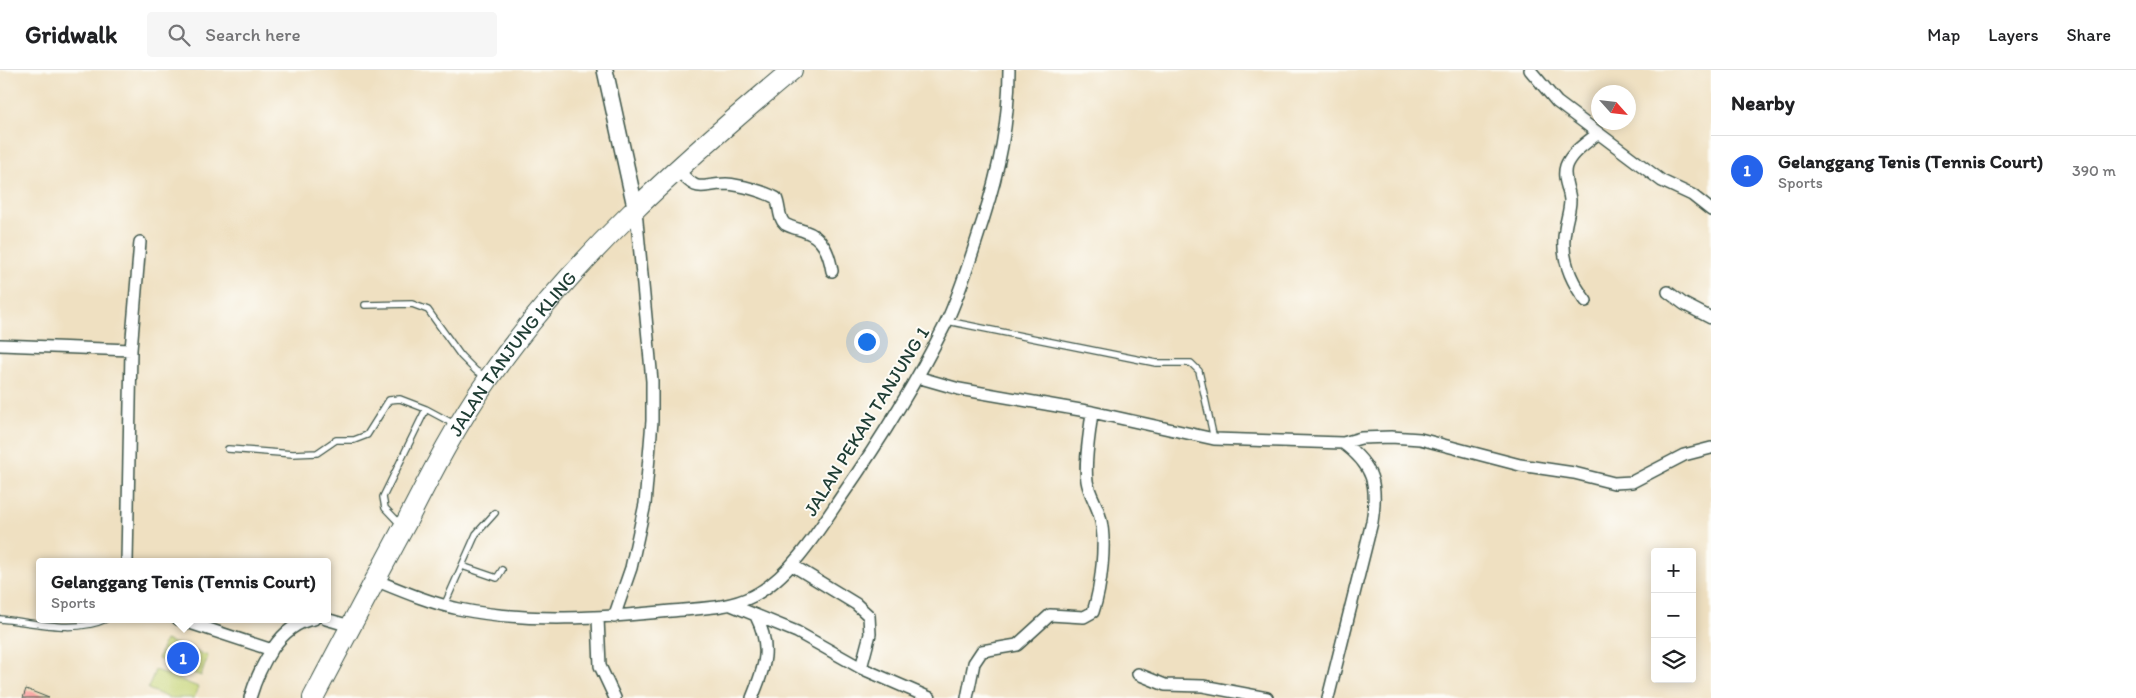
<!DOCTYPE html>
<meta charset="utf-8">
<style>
:root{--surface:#fff;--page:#f6f6f6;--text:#202124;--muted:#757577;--line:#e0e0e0;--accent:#2563eb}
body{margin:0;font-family:Itim,sans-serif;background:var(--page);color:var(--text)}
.controls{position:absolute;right:15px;bottom:15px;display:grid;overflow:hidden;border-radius:5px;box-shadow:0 2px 12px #0003}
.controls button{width:45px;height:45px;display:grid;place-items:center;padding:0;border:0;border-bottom:1px solid var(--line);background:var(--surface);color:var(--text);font:25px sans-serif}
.compass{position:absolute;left:1591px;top:15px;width:45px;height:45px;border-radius:50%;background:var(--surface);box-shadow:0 2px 12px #0003;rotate:117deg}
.you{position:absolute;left:866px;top:271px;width:18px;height:18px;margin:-12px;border:4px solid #fff;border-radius:50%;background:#1a73e8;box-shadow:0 0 0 8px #1a73e833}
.badge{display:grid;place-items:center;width:32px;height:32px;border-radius:50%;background:var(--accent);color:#fff;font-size:16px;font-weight:700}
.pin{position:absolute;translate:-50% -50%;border:2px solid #fff;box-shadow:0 1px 5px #0006}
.popup{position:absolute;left:36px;top:488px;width:295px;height:65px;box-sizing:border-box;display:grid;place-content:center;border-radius:5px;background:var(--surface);filter:drop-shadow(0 1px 4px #0005);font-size:16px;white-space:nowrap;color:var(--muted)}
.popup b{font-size:19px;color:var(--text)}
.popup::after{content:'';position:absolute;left:50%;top:100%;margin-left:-10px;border:10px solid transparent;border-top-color:var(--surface)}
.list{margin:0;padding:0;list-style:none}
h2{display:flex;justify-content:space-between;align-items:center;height:65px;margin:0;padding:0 20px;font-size:21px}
h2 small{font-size:16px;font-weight:400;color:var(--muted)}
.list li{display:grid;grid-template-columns:32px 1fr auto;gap:15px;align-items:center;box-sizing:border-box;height:70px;padding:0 20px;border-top:1px solid var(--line)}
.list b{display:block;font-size:19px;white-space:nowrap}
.list p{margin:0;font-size:16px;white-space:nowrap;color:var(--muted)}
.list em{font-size:16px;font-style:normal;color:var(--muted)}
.icon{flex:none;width:28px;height:28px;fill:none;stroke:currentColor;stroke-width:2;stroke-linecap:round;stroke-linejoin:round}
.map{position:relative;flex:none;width:1711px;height:628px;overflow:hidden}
header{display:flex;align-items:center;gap:30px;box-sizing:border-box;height:70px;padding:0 25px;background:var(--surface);border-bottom:1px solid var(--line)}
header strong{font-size:24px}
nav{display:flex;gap:28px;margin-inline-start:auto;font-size:18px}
.search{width:350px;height:45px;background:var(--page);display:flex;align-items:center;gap:12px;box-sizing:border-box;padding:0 18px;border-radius:5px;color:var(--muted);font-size:19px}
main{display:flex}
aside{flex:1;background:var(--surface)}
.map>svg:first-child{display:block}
.green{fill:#c4d375;stroke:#728854}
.building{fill:#f9a3a2}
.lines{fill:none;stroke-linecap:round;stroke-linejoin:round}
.lane-casing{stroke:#3e5549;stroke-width:8}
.street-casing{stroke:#3e5549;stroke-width:14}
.secondary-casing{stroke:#3e5549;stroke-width:18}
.highway-casing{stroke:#3e5549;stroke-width:22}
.lane{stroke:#fff;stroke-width:5.5}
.street{stroke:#fff;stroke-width:11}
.secondary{stroke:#fff;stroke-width:15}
.highway{stroke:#fff;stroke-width:20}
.labels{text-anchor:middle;stroke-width:4;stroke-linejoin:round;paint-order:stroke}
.street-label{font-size:19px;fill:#1f3d34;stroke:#fdfcf7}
</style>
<header>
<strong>Gridwalk</strong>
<div class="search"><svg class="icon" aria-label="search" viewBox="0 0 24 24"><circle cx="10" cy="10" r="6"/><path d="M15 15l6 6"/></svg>Search here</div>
<nav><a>Map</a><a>Layers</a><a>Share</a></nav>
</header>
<main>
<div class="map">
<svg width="1711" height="628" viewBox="0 0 1711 628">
<rect width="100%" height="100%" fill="#fdfcf7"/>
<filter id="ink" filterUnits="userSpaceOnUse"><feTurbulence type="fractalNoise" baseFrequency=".02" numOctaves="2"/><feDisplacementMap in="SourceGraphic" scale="10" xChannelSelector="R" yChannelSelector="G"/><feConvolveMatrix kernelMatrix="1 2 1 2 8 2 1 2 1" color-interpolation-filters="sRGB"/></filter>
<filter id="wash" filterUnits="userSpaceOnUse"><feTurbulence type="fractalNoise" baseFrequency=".0096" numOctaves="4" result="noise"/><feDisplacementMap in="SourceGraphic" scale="20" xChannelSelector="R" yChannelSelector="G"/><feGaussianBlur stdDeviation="1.12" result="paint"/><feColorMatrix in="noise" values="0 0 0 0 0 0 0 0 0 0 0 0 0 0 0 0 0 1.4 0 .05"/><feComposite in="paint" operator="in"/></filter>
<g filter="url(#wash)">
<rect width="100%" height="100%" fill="#efe0c1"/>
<path class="green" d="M165,570L208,586L201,606L158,589Z
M155,600L198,617L194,628H169L148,619Z"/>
<g id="blocks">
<path class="building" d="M26,619L49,628H23Z"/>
</g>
</g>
<g filter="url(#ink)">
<use href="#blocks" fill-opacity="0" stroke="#3e5549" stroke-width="1"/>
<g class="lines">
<defs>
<path id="lane" d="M365,235L412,234L428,240L461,286L476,301L487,307
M947,251L1156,293H1191L1199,301L1214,369
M228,379L293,384L317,383L336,370H354L367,365L389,330L400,329L426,339
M402,456L385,438L383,427L426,339L454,354
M462,496L497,508L502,500
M444,536L476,464L495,443
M0,549C33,552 75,564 106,549"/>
<path id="street" d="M1530,0L1557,32L1662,111L1692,125L1711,140
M678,100C700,125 699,114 726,114C741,115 763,121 776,128C780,136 778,148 785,154C790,157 798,159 804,161C823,167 829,183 832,201
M1668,222L1684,234L1711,248
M1586,231C1570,210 1560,187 1565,160C1566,150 1570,141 1570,130C1569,118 1562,108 1566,96C1571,82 1587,73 1598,63
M0,275L131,280
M917,307L959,319L1092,342L1214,369L1343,373L1361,368L1391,367L1420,369L1520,395L1574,403L1614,413L1632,412L1684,385L1711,378
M127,492L131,280L140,172
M792,495L856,534L869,546L870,564L861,598
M375,510C402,521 430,533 459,539C527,553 603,548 671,541C699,538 728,539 753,526C790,507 819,460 841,427C880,371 916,313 946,253C961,221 972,184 983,150C999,100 1009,53 1009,0
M731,535L797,562L861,598L930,628
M614,547L631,498L645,434L652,351V311L636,141
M598,548L600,596L615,628
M178,549L272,580
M326,549L350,556
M1138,604L1165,615L1203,616L1267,628
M250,628C259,598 279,554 314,549
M752,628C765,596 772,578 756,546
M967,628L974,593L982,581L1017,575L1050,545L1084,547L1093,542C1101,518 1107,472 1100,447C1097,434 1089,424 1087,411C1084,392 1090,362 1092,342
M1328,628L1372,452C1378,415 1374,396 1343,373"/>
<path id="secondary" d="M605,0L636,141"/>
<g id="highway">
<path id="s1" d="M313,628C344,569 375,510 407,451C432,402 457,353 489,308C571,190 682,92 792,0"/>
</g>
</defs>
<use href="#lane" class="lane-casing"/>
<use href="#street" class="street-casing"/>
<use href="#secondary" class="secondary-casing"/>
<use href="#highway" class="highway-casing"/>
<use href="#lane" class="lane"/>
<use href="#street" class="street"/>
<use href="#secondary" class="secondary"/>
<use href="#highway" class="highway"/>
</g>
</g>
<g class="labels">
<g class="street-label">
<text dy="7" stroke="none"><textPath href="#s1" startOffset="399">JALAN TANJUNG KLING</textPath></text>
<text transform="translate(866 351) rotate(-58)" y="7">JALAN PEKAN TANJUNG 1</text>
</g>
</g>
</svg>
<div class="controls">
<button>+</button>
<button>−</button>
<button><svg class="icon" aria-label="layers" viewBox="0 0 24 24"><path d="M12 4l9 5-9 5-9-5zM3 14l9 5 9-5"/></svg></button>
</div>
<svg class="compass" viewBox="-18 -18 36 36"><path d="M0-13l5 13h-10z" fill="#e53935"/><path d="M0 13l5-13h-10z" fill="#757577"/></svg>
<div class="you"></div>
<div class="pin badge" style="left:183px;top:588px">1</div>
<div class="popup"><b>Gelanggang Tenis (Tennis Court)</b>Sports</div>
</div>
<aside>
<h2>Nearby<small></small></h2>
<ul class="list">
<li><span class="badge">1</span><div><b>Gelanggang Tenis (Tennis Court)</b><p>Sports</p></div><em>390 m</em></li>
</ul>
</aside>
</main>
